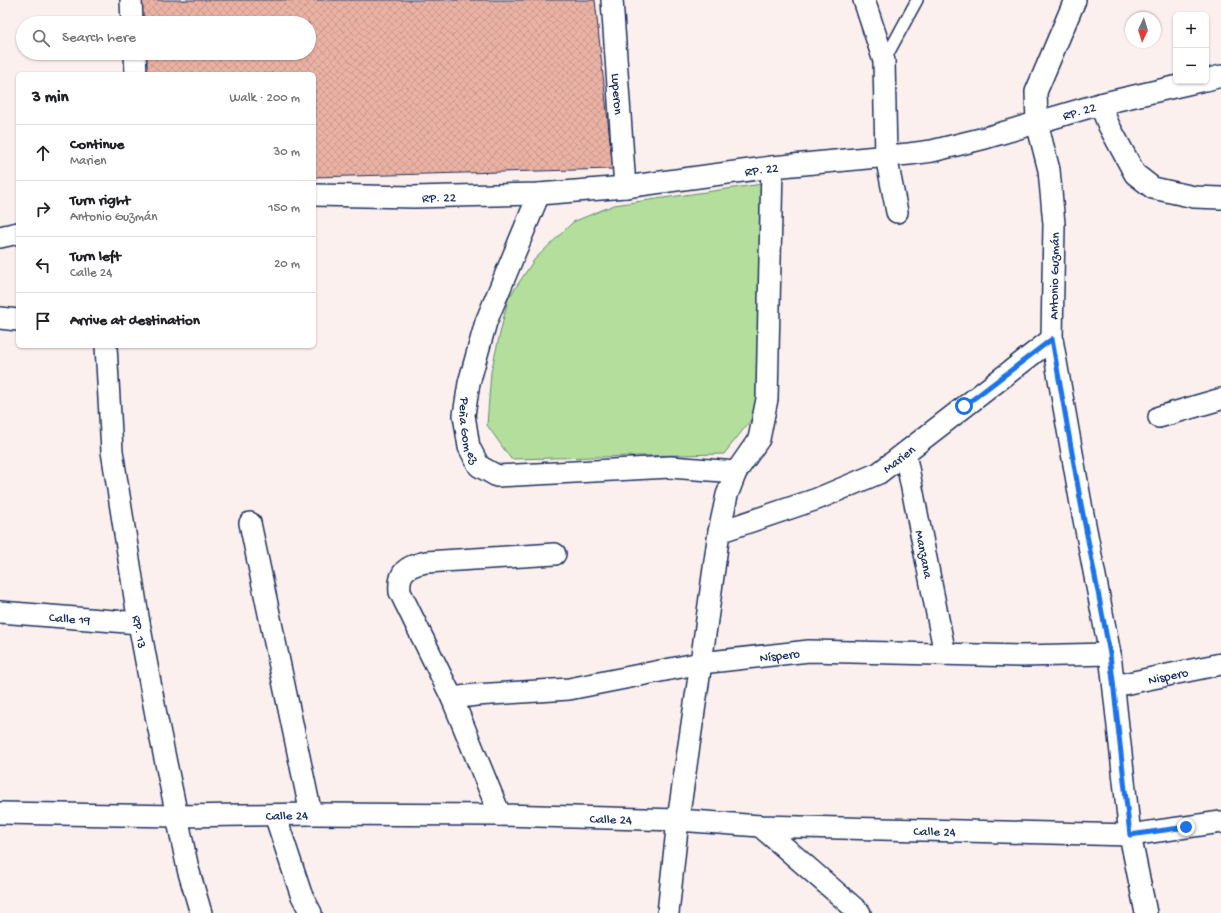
<!DOCTYPE html>
<meta charset="utf-8">
<style>
:root{--surface:#fff;--page:#f6f6f6;--text:#202124;--muted:#757577;--line:#e0e0e0}
body{margin:0;font-family:"Gochi Hand",sans-serif;background:var(--page);color:var(--text)}
.controls{position:absolute;right:12px;top:12px;display:grid;overflow:hidden;border-radius:6px;box-shadow:0 1px 3px #0004}
.controls button{width:36px;height:36px;display:grid;place-items:center;padding:0;border:0;border-bottom:1px solid var(--line);background:var(--surface);color:var(--text);font:20px sans-serif}
.compass{position:absolute;left:1125px;top:12px;width:36px;height:36px;border-radius:50%;background:var(--surface);box-shadow:0 1px 3px #0004;rotate:184deg}
.stop{position:absolute;width:12px;height:12px;margin:-9px;border:3px solid #1a73e8;border-radius:50%;background:#fff}
.stop.end{background:#1a73e8;border-color:#fff;box-shadow:0 1px 4px #0008}
.list{margin:0;padding:0;list-style:none}
h2{display:flex;justify-content:space-between;align-items:center;height:52px;margin:0;padding:0 16px;font-size:17px}
h2 small{font-size:13px;font-weight:400;color:var(--muted)}
.list li{display:grid;grid-template-columns:26px 1fr auto;gap:12px;align-items:center;box-sizing:border-box;height:56px;padding:0 16px;border-top:1px solid var(--line)}
.list b{display:block;font-size:15px;white-space:nowrap}
.list p{margin:0;font-size:13px;white-space:nowrap;color:var(--muted)}
.list em{font-size:13px;font-style:normal;color:var(--muted)}
.icon{flex:none;width:22px;height:22px;fill:none;stroke:currentColor;stroke-width:2;stroke-linecap:round;stroke-linejoin:round}
.map{position:relative;flex:none;width:1221px;height:913px;overflow:hidden}
.search{position:absolute;background:var(--surface);box-shadow:0 1px 3px #0004;left:16px;top:16px;width:300px;height:44px;display:flex;align-items:center;gap:10px;box-sizing:border-box;padding:0 14px;border-radius:22px;color:var(--muted);font-size:15px}
.panel{position:absolute;background:var(--surface);box-shadow:0 1px 3px #0004;left:16px;top:72px;width:300px;height:276px;border-radius:6px}
.map>svg:first-child{display:block}
.pitch{fill:#b3de9b;stroke:#67867c}
.building{fill:url(#building-cross-hatch);stroke:#1b2f5e}
.lines{fill:none;stroke-linecap:round;stroke-linejoin:round}
.service-casing{stroke:#1b2f5e;stroke-width:14}
.minor-casing{stroke:#1b2f5e;stroke-width:24}
.service{stroke:#fff;stroke-width:11}
.minor{stroke:#fff;stroke-width:21}
.route{stroke:#1a73e8;stroke-width:5}
.labels{text-anchor:middle;stroke-width:4;stroke-linejoin:round;paint-order:stroke}
.street-label{font-size:13px;fill:#1b2f5e;stroke:#fff}
</style>
<div class="map">
<svg width="1221" height="913" viewBox="0 0 1221 913">
<defs>
<pattern id="building-cross-hatch" width="8" height="8" patternUnits="userSpaceOnUse"><rect width="8" height="8" fill="#ebb2a4"/><path d="M0 0l8 8M0 8l8-8" fill="none" stroke="#c99990"/></pattern>
</defs>
<rect width="100%" height="100%" fill="#fbf0ed"/>
<filter id="ink" filterUnits="userSpaceOnUse"><feTurbulence type="fractalNoise" baseFrequency=".025" numOctaves="2"/><feDisplacementMap in="SourceGraphic" scale="8" xChannelSelector="R" yChannelSelector="G"/><feConvolveMatrix kernelMatrix="1 2 1 2 8 2 1 2 1" color-interpolation-filters="sRGB"/></filter>
<g filter="url(#ink)">
<path class="pitch" d="M762,184L758,411L724,454L511,459L487,425L491,372L508,299L534,260L573,222L614,205Z"/>
<path class="building" d="M141,0H595L613,169L314,177V74H147L146,53H309V23H143Z"/>
<g class="lines">
<defs>
<path id="service" d="M884,61L917,0"/>
<g id="minor">
<path d="M131,0L132,23"/>
<path id="s1" d="M612,0L625,187"/>
<path d="M864,0L884,61L886,156L897,212"/>
<path d="M1075,0L1036,92L1037,123L1049,170L1054,224L1052,339L1081,504L1110,654L1130,835L1146,913"/>
<path d="M135,53L136,74"/>
<path d="M1206,80L1221,76"/>
<path d="M1100,104L1109,126L1135,174L1153,188L1194,197L1221,198"/>
<path id="s2" d="M539,194L486,322L469,383L464,415L469,447L479,466L497,476L670,467L736,472"/>
<path id="s3" d="M314,195L414,197L539,194L625,187L772,167L909,154L932,151L985,138L1100,104L1200,81"/>
<path d="M0,237L18,233"/>
<path d="M0,318L18,320"/>
<path id="s4" d="M106,346L112,451L139,623L156,715L188,869L201,913"/>
<path d="M1159,417L1221,399"/>
<path id="s5" d="M905,453L945,654"/>
<path d="M250,523L311,814"/>
<path id="s6" d="M719,532L817,499L879,473L1052,339"/>
<path id="s7" d="M0,612L139,623"/>
<path id="s8" d="M1114,686L1221,664"/>
<path id="s9" d="M452,698L476,695L569,689L701,663L809,651L1021,656L1110,654"/>
<path id="s10" d="M0,813L177,816L311,814L500,815L678,820L760,826L1130,835L1221,822"/>
<path d="M275,815L301,894L311,913"/>
<path d="M500,815L452,698L400,592C398,571 407,566 426,562L555,554"/>
<path d="M760,826L860,913"/>
<path d="M668,913L678,820L701,663L719,532L727,495L736,472L759,439L767,399L772,167"/>
</g>
</defs>
<use href="#service" class="service-casing"/>
<use href="#minor" class="minor-casing"/>
<use href="#service" class="service"/>
<use href="#minor" class="minor"/>
</g>
</g>
<g class="lines" filter="url(#ink)">
<path class="route" d="M964,406L1052,339L1081,504L1110,654L1130,835L1186,827"/>
</g>
<g class="labels">
<g class="street-label">
<text dy="5" stroke="none"><textPath href="#s1" startOffset="94">Luperon</textPath></text>
<text dy="5" stroke="none"><textPath href="#s3" startOffset="773">RP. 22</textPath></text>
<text dy="5" stroke="none"><textPath href="#s3" startOffset="449">RP. 22</textPath></text>
<text dy="5" stroke="none"><textPath href="#s3" startOffset="125">RP. 22</textPath></text>
<text transform="translate(1053 276) rotate(-89)" y="5">Antonio Guzmán</text>
<text dy="5" stroke="none"><textPath href="#s2" startOffset="250">Peña Gomez</textPath></text>
<text dy="5" stroke="none"><textPath href="#s6" startOffset="195">Marien</textPath></text>
<text dy="5" stroke="none"><textPath href="#s5" startOffset="103">Manzana</textPath></text>
<text dy="5" stroke="none"><textPath href="#s7" startOffset="70">Calle 19</textPath></text>
<text dy="5" stroke="none"><textPath href="#s4" startOffset="288">RP. 13</textPath></text>
<text dy="5" stroke="none"><textPath href="#s9" startOffset="331">Níspero</textPath></text>
<text dy="5" stroke="none"><textPath href="#s8" startOffset="55">Nispero</textPath></text>
<text dy="5" stroke="none"><textPath href="#s10" startOffset="287">Calle 24</textPath></text>
<text dy="5" stroke="none"><textPath href="#s10" startOffset="611">Calle 24</textPath></text>
<text dy="5" stroke="none"><textPath href="#s10" startOffset="935">Calle 24</textPath></text>
</g>
</g>
</svg>
<div class="controls">
<button>+</button>
<button>−</button>
</div>
<svg class="compass" viewBox="-18 -18 36 36"><path d="M0-13l5 13h-10z" fill="#e53935"/><path d="M0 13l5-13h-10z" fill="#757577"/></svg>
<div class="stop" style="left:964px;top:406px"></div>
<div class="stop end" style="left:1186px;top:827px"></div>
<div class="search"><svg class="icon" aria-label="search" viewBox="0 0 24 24"><circle cx="10" cy="10" r="6"/><path d="M15 15l6 6"/></svg>Search here</div>
<section class="panel">
<h2>3 min<small>Walk · 200 m</small></h2>
<ul class="list">
<li><svg class="icon" aria-label="ahead" viewBox="0 0 24 24"><path d="M12 20V5M6 11l6-6 6 6"/></svg><div><b>Continue</b><p>Marien</p></div><em>30 m</em></li>
<li><svg class="icon" aria-label="right" viewBox="0 0 24 24"><path d="M7 20v-9h11M14 6l5 5-5 5"/></svg><div><b>Turn right</b><p>Antonio Guzmán</p></div><em>150 m</em></li>
<li><svg class="icon" aria-label="left" viewBox="0 0 24 24"><path d="M17 20v-9H6M10 6l-5 5 5 5"/></svg><div><b>Turn left</b><p>Calle 24</p></div><em>20 m</em></li>
<li><svg class="icon" aria-label="arrive" viewBox="0 0 24 24"><path d="M6 21V4h12l-3 4 3 4H6"/></svg><div><b>Arrive at destination</b></div></li>
</ul>
</section>
</div>
